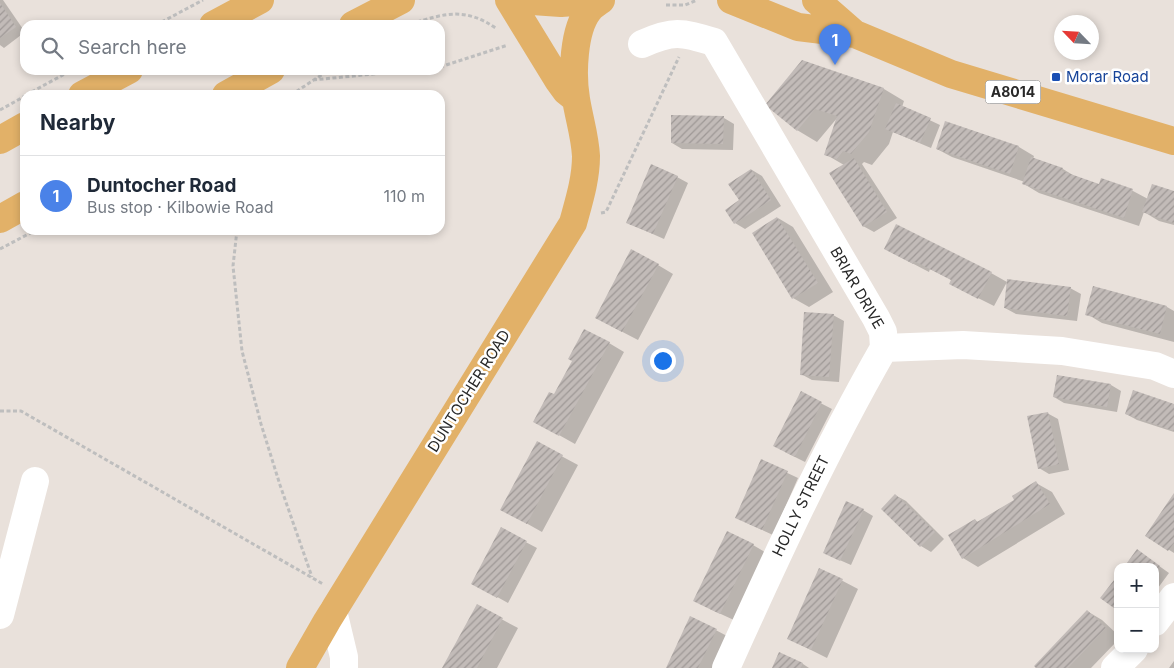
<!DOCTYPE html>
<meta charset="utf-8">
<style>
:root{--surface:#fff;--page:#f6f6f7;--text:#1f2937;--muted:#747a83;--line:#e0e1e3;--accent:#4a82e8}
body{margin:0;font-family:Inter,sans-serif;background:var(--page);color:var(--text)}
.controls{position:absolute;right:15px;bottom:15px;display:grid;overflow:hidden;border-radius:10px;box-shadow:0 2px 8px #0003}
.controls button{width:45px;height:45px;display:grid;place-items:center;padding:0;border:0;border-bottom:1px solid var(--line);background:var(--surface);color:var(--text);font:25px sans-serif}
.compass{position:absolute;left:1054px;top:15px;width:45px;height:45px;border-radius:50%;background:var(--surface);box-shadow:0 2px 8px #0003;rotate:295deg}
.you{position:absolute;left:662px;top:360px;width:18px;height:18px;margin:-12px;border:4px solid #fff;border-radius:50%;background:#1a73e8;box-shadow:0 0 0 8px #1a73e833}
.badge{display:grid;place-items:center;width:32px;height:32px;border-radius:50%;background:var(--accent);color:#fff;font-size:16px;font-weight:700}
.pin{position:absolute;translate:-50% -41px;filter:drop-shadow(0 1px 2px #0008)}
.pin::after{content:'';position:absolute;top:26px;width:18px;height:15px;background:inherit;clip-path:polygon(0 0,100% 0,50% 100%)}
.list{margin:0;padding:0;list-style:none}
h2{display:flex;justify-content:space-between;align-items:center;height:65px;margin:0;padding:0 20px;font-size:21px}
h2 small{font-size:16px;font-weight:400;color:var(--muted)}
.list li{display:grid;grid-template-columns:32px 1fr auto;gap:15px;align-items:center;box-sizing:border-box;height:80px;padding:0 20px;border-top:1px solid var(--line)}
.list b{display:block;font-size:19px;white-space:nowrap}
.list p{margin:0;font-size:16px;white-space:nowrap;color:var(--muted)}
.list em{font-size:16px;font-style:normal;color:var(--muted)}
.icon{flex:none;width:28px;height:28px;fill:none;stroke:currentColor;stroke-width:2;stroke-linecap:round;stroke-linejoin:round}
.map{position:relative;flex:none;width:1174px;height:668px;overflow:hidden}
.search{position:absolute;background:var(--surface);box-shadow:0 2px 8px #0003;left:20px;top:20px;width:425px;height:55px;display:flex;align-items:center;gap:12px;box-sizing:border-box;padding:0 18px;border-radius:15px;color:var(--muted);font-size:19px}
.panel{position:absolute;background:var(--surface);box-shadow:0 2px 8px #0003;left:20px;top:90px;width:425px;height:145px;border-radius:15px}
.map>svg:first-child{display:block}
.shadow{fill:#0003}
.building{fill:url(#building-hatch)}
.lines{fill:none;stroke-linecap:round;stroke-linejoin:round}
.path{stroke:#bebebe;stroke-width:3;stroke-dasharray:4 2.5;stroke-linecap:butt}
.minor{stroke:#fff;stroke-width:28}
.major{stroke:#e2b168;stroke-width:28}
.transit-dot{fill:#1a4fb4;stroke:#fff;stroke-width:2}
.labels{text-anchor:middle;stroke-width:5;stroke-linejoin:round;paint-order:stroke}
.shield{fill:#fff;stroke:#686868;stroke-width:1}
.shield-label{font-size:14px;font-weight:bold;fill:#282828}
.transit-label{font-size:15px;fill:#164399;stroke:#fff;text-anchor:start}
.street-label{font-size:15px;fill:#282828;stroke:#fff}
</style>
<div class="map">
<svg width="1174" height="668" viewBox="0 0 1174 668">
<defs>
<pattern id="building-hatch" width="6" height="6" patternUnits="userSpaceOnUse" patternTransform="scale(1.25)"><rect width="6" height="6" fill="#c2bbb8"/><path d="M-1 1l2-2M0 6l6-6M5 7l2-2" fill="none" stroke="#9e9896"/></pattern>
</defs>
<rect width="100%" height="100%" fill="#e9e1db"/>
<path class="shadow" d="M0,0H3L25,32L4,48L0,45Z
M802,61L884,89L904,101L902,107L940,125L931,148L893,132L889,144L872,165L864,162L862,164L897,218L874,232L863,226L844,165L825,154L838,117L817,142L797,130Z
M724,118L734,124L733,150L682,149L672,143Z
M946,122L1019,147L1034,156L1033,159L1063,169L1076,177L1100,185L1101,180L1133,191L1148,199L1174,192V225L1159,221L1144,212L1139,226L1039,193L1024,184L1025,182L952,157L937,149Z
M752,170L762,176L781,206L745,229L735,223Z
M677,177L688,183L664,239L628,223Z
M778,218L793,227L833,292L809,307L793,298Z
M885,249L991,273L1007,282L994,306L966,292L952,280L930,269L929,272Z
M658,265L673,274L638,340L611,326Z
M1094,287L1167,307L1174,311V342L1102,323L1087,314Z
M1070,288L1081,294L1077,321L1016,314L1005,308Z
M833,315L844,321L839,382L812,380L801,374Z
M609,343L624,352L575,444L550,430L554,396Z
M1111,385L1121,391L1117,412L1064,403L1054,397Z
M801,393L832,409L805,462L785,452Z
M1174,405V432L1137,420L1126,414Z
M1047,413L1058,419L1069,470L1049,474L1039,468Z
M537,443L578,465L542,532L517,518Z
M762,461L798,478L773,535L747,523Z
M1036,483L1052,492L1065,514L978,567L963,558L975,520L978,522L1015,500Z
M895,495L906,501L944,539L931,552L921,546L883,509Z
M1174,495V553L1147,536Z
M863,510L873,516L851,565L835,558Z
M501,529L537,548L508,603L483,589Z
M753,545L768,554L736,621L710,609Z
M1138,551L1169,573L1155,592V567Z
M820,569L858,589L827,658L789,639Z
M477,606L518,628L497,668H444Z
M1087,611L1102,620L1118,635V640L1091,668H1038Z
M691,617L727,636L712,668H667Z
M780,654L803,664L809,668H773Z
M1174,661V668H1169Z"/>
<path class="building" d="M0,3L16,27L0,38Z
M802,60L884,88L869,132L851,154L843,151L837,159L824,155L837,116L815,109L797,131L765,105Z
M896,103L931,118L920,143L885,129Z
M671,115L724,116L723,144L671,143Z
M945,121L1019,146L1010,174L936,149Z
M1031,157L1063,168L1062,171L1099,184L1101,178L1133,189L1124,218L1022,184Z
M854,158L887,212L863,227L829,173Z
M651,164L678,176L653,234L626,223Z
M751,169L771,200L734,224L725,210L739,200L728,184Z
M1152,184L1174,191V223L1142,212Z
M777,217L818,283L792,299L752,233Z
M896,224L992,272L978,299L949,284L951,280L914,261L913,264L884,249Z
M631,249L659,264L622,332L595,318Z
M1007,279L1071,287L1067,316L1004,308Z
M1093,286L1167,306L1160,334L1085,315Z
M804,312L834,314L829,377L800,375Z
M584,329L610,342L559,436L533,422L549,392L554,394L572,361L568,359Z
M1057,375L1111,384L1107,407L1053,397Z
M1133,390L1174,404V431L1125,414Z
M801,391L822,402L795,457L773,446Z
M1048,412L1059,464L1038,469L1027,416Z
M537,441L563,455L527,524L500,510Z
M761,459L788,471L762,530L735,518Z
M1036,481L1050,504L962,559L948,535L975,519L977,522L1014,500L1012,496Z
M1174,493V543L1168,551L1145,536Z
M895,494L935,532L920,547L881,509Z
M846,501L864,509L840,561L823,553Z
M501,527L527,541L497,598L471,584Z
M727,531L754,544L720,614L693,601Z
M1137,549L1160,566L1155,572V567H1124Z
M819,568L843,579L811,650L787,639Z
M1118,575V611L1100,598Z
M477,604L503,618L477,668H442Z
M1087,610L1106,628L1068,668H1036L1034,666Z
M690,616L717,629L698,668H666Z
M779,652L803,663L801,668H772Z"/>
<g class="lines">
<path class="path" d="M666,5H685L697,0
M411,24C445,13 466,7 497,29
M156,25L203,0
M440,67L508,45
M313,80L414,70
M26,95L72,70
M291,95L329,70
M0,110L25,96
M601,213L606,212L679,57
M237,230L233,266L242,351L261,424L280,485L312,577
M0,249L36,230
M0,411H21L323,584"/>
<path class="minor" d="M642,44C673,30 681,32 714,42L876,318L883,332L884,348L963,345L1062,351L1155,366L1174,374
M333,611L344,657V668
M0,615L35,481
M1155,622L1174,597
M726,668C775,559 825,451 884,348
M1115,668L1134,649"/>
<path class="major" d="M509,0L558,80L566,91L576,99
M518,0L561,3L601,0
M731,0L798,27L855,34L951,74L1174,141
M816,0L855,34
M213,25L260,0
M353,25L401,0
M82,95L129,70
M226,95L271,70
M0,140L25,126
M0,219L25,205
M300,668L327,621L573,223C579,201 586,179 586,156C585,136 579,118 576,99C572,75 573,30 589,10C592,6 597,3 601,0"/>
</g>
<rect class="transit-dot" x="1051" y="72" width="10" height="10" rx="2.5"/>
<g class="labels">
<rect class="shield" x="985.5" y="80.5" width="55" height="23" rx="4"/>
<g class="shield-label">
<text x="1013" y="97">A8014</text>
</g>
<g class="transit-label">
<text x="1066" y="82">Morar Road</text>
</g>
<g class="street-label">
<text transform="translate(857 288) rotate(60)" y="5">BRIAR DRIVE</text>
<text transform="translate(469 391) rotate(-58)" y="5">DUNTOCHER ROAD</text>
<text transform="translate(801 506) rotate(-64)" y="5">HOLLY STREET</text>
</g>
</g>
</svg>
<div class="controls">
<button>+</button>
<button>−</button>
</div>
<svg class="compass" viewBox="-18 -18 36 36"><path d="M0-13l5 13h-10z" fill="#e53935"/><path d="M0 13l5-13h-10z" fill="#747a83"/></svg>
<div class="you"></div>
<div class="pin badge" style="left:835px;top:65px">1</div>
<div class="search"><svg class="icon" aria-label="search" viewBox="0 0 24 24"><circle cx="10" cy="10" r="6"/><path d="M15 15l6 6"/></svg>Search here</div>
<section class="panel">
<h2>Nearby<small></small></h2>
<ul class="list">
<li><span class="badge">1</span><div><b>Duntocher Road</b><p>Bus stop · Kilbowie Road</p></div><em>110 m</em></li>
</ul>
</section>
</div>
